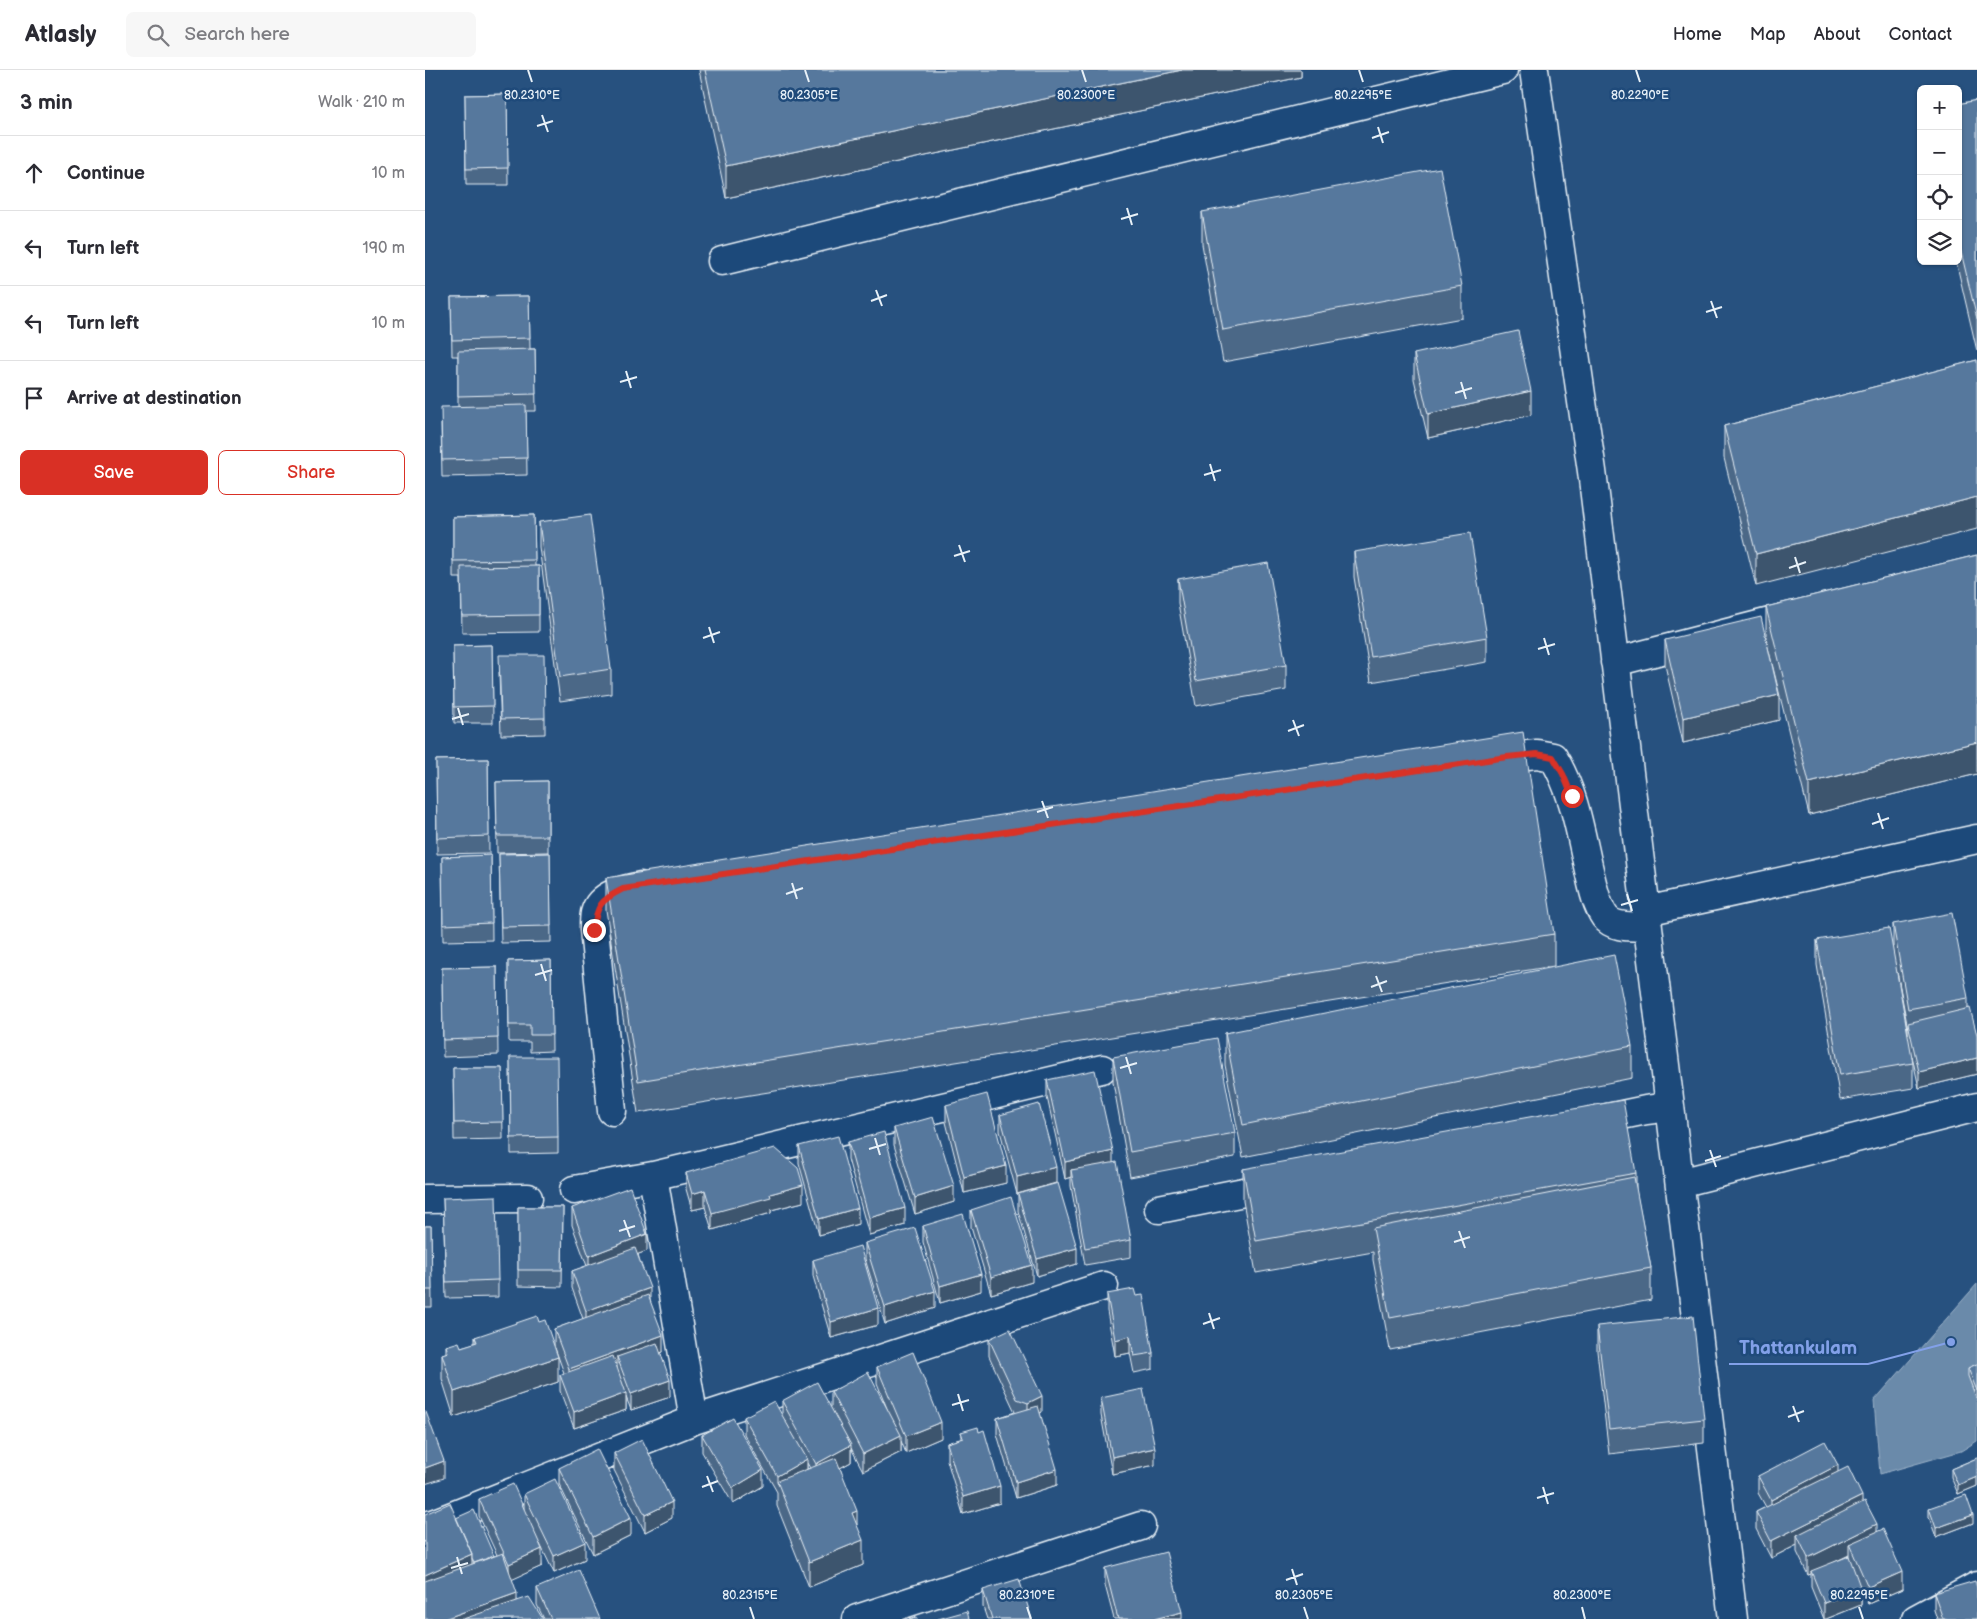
<!DOCTYPE html>
<meta charset="utf-8">
<style>
:root{--surface:#fff;--page:#f7f7f7;--text:#2b2b33;--muted:#7c7c81;--line:#e1e1e2;--accent:#d93025}
body{margin:0;font-family:"Balsamiq Sans",sans-serif;background:var(--page);color:var(--text)}
.controls{position:absolute;right:15px;top:15px;display:grid;overflow:hidden;border-radius:8px;box-shadow:0 1px 4px #0004}
.controls button{width:45px;height:45px;display:grid;place-items:center;padding:0;border:0;border-bottom:1px solid var(--line);background:var(--surface);color:var(--text);font:25px sans-serif}
.stop{position:absolute;width:15px;height:15px;margin:-11px;border:4px solid #d93025;border-radius:50%;background:#fff}
.stop.end{background:#d93025;border-color:#fff;box-shadow:0 1px 5px #0008}
.list{margin:0;padding:0;list-style:none}
h2{display:flex;justify-content:space-between;align-items:center;height:65px;margin:0;padding:0 20px;font-size:21px}
h2 small{font-size:16px;font-weight:400;color:var(--muted)}
.list li{display:grid;grid-template-columns:32px 1fr auto;gap:15px;align-items:center;box-sizing:border-box;height:75px;padding:0 20px;border-top:1px solid var(--line)}
.list b{display:block;font-size:19px;white-space:nowrap}
.list em{font-size:16px;font-style:normal;color:var(--muted)}
.actions{display:flex;gap:10px;padding:15px 20px}
.actions a{flex:1;padding:11px 0;border:1px solid var(--accent);border-radius:8px;text-align:center;font-size:18px;color:var(--accent)}
.actions .main{background:var(--accent);color:#fff}
.icon{flex:none;width:28px;height:28px;fill:none;stroke:currentColor;stroke-width:2;stroke-linecap:round;stroke-linejoin:round}
.map{position:relative;flex:none;width:1552px;height:1549px;overflow:hidden}
header{display:flex;align-items:center;gap:30px;box-sizing:border-box;height:70px;padding:0 25px;background:var(--surface);border-bottom:1px solid var(--line)}
header strong{font-size:24px}
nav{display:flex;gap:28px;margin-inline-start:auto;font-size:18px}
.search{width:350px;height:45px;background:var(--page);display:flex;align-items:center;gap:12px;box-sizing:border-box;padding:0 18px;border-radius:8px;color:var(--muted);font-size:19px}
main{display:flex}
aside{flex:1;background:var(--surface)}
.map>svg:first-child{display:block}
.water{fill:#6b8aaa;stroke:#9db3c9}
.lines{fill:none;stroke-linecap:round;stroke-linejoin:round}
.minor-casing{stroke:#e8f1f8;stroke-width:31}
.minor{stroke:#1f4a7a;stroke-width:28}
.wall{fill:#4b6787;stroke:#e8f1f8;fill-rule:evenodd}
.shaded-wall{fill:#3d546e;stroke:#e8f1f8}
.building{fill:#57789d;stroke:#e8f1f8}
.route{stroke:#d93025;stroke-width:6}
.ticks{fill:none;stroke:#e8f1f8;stroke-width:2}
.ticks-label{font-size:12px;text-anchor:middle;fill:#e8f1f8;stroke:#1f4a7a;stroke-width:5;stroke-linejoin:round;paint-order:stroke}
.leader{fill:none;stroke:#82a0e8;stroke-width:2}
.callout-dot{fill:#82a0e8;stroke:#1f4a7a;stroke-width:2}
.callout-label{font-size:19px;text-anchor:middle;font-weight:bold;fill:#82a0e8;stroke:#1f4a7a;stroke-width:5;stroke-linejoin:round;paint-order:stroke}
</style>
<header>
<strong>Atlasly</strong>
<div class="search"><svg class="icon" aria-label="search" viewBox="0 0 24 24"><circle cx="10" cy="10" r="6"/><path d="M15 15l6 6"/></svg>Search here</div>
<nav><a>Home</a><a>Map</a><a>About</a><a>Contact</a></nav>
</header>
<main>
<aside>
<h2>3 min<small>Walk · 210 m</small></h2>
<ul class="list">
<li><svg class="icon" aria-label="ahead" viewBox="0 0 24 24"><path d="M12 20V5M6 11l6-6 6 6"/></svg><div><b>Continue</b></div><em>10 m</em></li>
<li><svg class="icon" aria-label="left" viewBox="0 0 24 24"><path d="M17 20v-9H6M10 6l-5 5 5 5"/></svg><div><b>Turn left</b></div><em>190 m</em></li>
<li><svg class="icon" aria-label="left" viewBox="0 0 24 24"><path d="M17 20v-9H6M10 6l-5 5 5 5"/></svg><div><b>Turn left</b></div><em>10 m</em></li>
<li><svg class="icon" aria-label="arrive" viewBox="0 0 24 24"><path d="M6 21V4h12l-3 4 3 4H6"/></svg><div><b>Arrive at destination</b></div></li>
</ul>
<div class="actions"><a class="main">Save</a><a>Share</a></div>
</aside>
<div class="map">
<svg width="1552" height="1549" viewBox="0 0 1552 1549">
<rect width="100%" height="100%" fill="#27517f"/>
<filter id="ink" filterUnits="userSpaceOnUse"><feTurbulence type="fractalNoise" baseFrequency=".02" numOctaves="2"/><feDisplacementMap in="SourceGraphic" scale="10" xChannelSelector="R" yChannelSelector="G"/><feConvolveMatrix kernelMatrix="1 2 1 2 8 2 1 2 1" color-interpolation-filters="sRGB"/></filter>
<g filter="url(#ink)">
<path class="water" d="M1552,1214V1371L1536,1381L1455,1404L1449,1331Z"/>
<g class="lines">
<defs>
<path id="minor" d="M1109,0L1167,401L1308,1549
M297,191L1078,0
M1190,592L1376,544
M1065,689L1112,684L1128,687C1149,722 1154,756 1163,796C1167,812 1170,833 1180,847C1189,859 1210,856 1223,857
M1221,841L1552,769
M187,1041L169,859C169,854 169,848 170,843C175,824 200,819 216,816
M1163,1052L1221,1040L1245,1037
M228,1106L269,1350
M1255,1113L1552,1037
M149,1120L228,1106L677,999
M0,1129L103,1128
M734,1139L854,1115
M0,1457L269,1350L679,1216
M432,1549L716,1456
M1491,1549L1552,1516"/>
</defs>
<use href="#minor" class="minor-casing"/>
<use href="#minor" class="minor"/>
</g>
<path class="wall" d="M274,0H876V7L301,128Z
M82,24L83,115H41L40,25Z
M1552,30V281L1531,191H1533V34Z
M777,142L1037,216V248L798,292L777,174Z
M104,226L105,279H110L111,341H101L102,405L17,407L16,354L33,337V286H27L26,227Z
M989,284L1106,345L1003,368L989,309Z
M1552,290L1331,516L1299,388V356Z
M109,445L110,496H114V562L37,563L36,508H28V447Z
M114,452L186,599V624L135,631L114,477Z
M929,482L1062,567V592L946,612L929,507Z
M1552,485V704L1384,745L1341,569V537Z
M753,509L861,595V620L771,636L753,533Z
M1240,570L1354,650L1258,673L1240,595Z
M67,575L68,653H29L28,576Z
M74,602L120,648V664L76,665Z
M63,689L64,783L12,784L11,690Z
M123,711V782L72,783L71,712Z
M125,783L126,872L76,873L74,784Z
M66,785L67,870L18,871L17,787Z
M181,808L1129,864V896L213,1043L181,840Z
M1468,854L1543,928V938L1552,965V1004L1494,1018L1487,986L1488,993V1018L1415,1030L1392,895V870L1468,877ZM1472,902L1483,959V964Z
M126,890L127,981L105,982V972H84L83,891Z
M72,897L73,985L18,987L17,898Z
M800,963L1207,976V1008L818,1087L800,995Z
M85,987L133,1067V1083L86,1084Z
M688,987L810,1063V1087L705,1107L688,1012Z
M28,998H77L78,1069L29,1070Z
M622,1010L688,1092L706,1170V1187L660,1195L646,1116V1107L640,1109L622,1027Z
M521,1035L581,1113L539,1123L521,1052Z
M575,1045L631,1113L592,1124L575,1061Z
M469,1058L529,1132L490,1144L469,1075Z
M423,1072L480,1155L444,1165L423,1089Z
M374,1076L433,1154L394,1165L374,1093Z
M818,1099L1211,1103V1120L1226,1198V1230L965,1280L948,1190V1182L831,1203L818,1131Z
M261,1103L378,1132L346,1140V1143L287,1160L280,1137L267,1140L261,1119Z
M593,1124L652,1194L612,1206L593,1141Z
M18,1128L73,1210V1227L21,1228Z
M93,1137H138L137,1217L93,1216Z
M147,1138L222,1181L213,1184L238,1282L236,1283L245,1327L206,1340L201,1327V1340L149,1358L135,1321V1305L139,1303L130,1278L133,1312L29,1347L17,1309V1284L21,1283V1276L36,1277L50,1273V1267L114,1252L129,1276V1259L158,1249L147,1218V1201L162,1196L147,1155Z
M546,1140L607,1212L566,1224L546,1157Z
M0,1156H6L7,1237H0Z
M498,1156L556,1221L515,1233L498,1172Z
M440,1173L510,1238L460,1254L440,1189Z
M388,1190L453,1255L406,1268L388,1206Z
M682,1224L711,1226L728,1283V1299L709,1303L705,1283L690,1286L682,1241Z
M1172,1256L1279,1349V1373L1184,1384L1172,1281Z
M564,1269L617,1342L615,1343L632,1415L591,1428L572,1364V1348L590,1342L564,1286Z
M1552,1294V1330L1543,1306V1298Z
M452,1297L516,1368L481,1383L476,1371V1382L438,1401L426,1378V1392L415,1398L432,1455L438,1495L384,1517L352,1436V1422L319,1364V1347L357,1345V1331L406,1337V1322L463,1341L452,1313ZM382,1393L385,1398L382,1399Z
M676,1328L730,1395L687,1404L676,1345Z
M536,1362H554L575,1433L538,1444L522,1390V1373L536,1369Z
M277,1365L338,1416L308,1434L277,1382Z
M189,1383L247,1448L220,1462L189,1400Z
M1552,1388V1416L1533,1424L1526,1407V1399Z
M134,1398L206,1465L168,1484L134,1414Z
M1413,1402L1437,1432L1452,1461L1477,1519L1443,1534L1436,1520V1535L1401,1549H1399L1386,1517V1504L1383,1505L1372,1482V1475L1346,1488L1331,1459V1442L1341,1437L1333,1423V1406ZM1424,1485V1487L1414,1490Z
M99,1424L160,1489L129,1503L115,1474L117,1496L87,1509L92,1531L0,1549L31,1448L69,1486L72,1485L54,1446V1429L99,1439Z
M1504,1438L1548,1453L1511,1467L1504,1447Z
M680,1498L757,1549H689L680,1515Z
M112,1518L175,1549H119L112,1535Z
M558,1520L607,1549H562L558,1537Z
M1509,1523L1552,1549H1512L1509,1540Z"/>
<path class="shaded-wall" d="M757,0H876V7L301,128V96Z
M1106,321V345L1003,368V344Z
M1552,427V459L1331,516V484Z
M1354,625V650L1258,673V648Z
M1552,672V704L1384,745V713Z
M1552,988V1004L1494,1018V1002Z
M688,1081V1098L646,1100V1107L640,1109V1092Z
M581,1096V1113L539,1123V1107Z
M631,1097V1113L592,1124V1107Z
M378,1115V1132L346,1140V1143L287,1160V1143L345,1124Z
M529,1116V1132L490,1144V1128Z
M280,1120V1137L267,1140V1124Z
M433,1138V1154L394,1165V1149Z
M480,1138V1155L444,1165V1148Z
M222,1164V1181L164,1202V1186Z
M652,1178V1194L612,1206V1189Z
M607,1195V1212L566,1224V1207Z
M556,1204V1221L515,1233V1216Z
M225,1218V1234L161,1258V1241Z
M510,1221V1238L460,1254V1237Z
M453,1238V1255L406,1268V1252Z
M238,1265V1282L196,1297L192,1287V1298L144,1315V1299Z
M705,1266V1283L690,1286V1270Z
M133,1287V1312L29,1347V1322Z
M245,1310V1327L206,1340V1324Z
M201,1323V1340L149,1358V1342Z
M617,1326V1342L603,1349V1333Z
M516,1352V1368L481,1383V1366Z
M476,1365V1382L438,1401V1384Z
M426,1375V1392L391,1411V1394Z
M730,1378V1395L687,1404V1387Z
M382,1389V1406L352,1411V1406Z
M19,1391V1408L0,1414V1398Z
M1413,1395V1411L1346,1447V1430Z
M632,1399V1415L591,1428V1412Z
M338,1400V1416L308,1434V1418Z
M1552,1407V1416L1533,1424V1415Z
M575,1416V1433L538,1444V1427Z
M1437,1426V1443L1372,1465V1475L1346,1488V1471Z
M247,1432V1448L220,1462V1445Z
M432,1441V1465L427,1443Z
M1548,1445V1453L1511,1467V1458Z
M206,1448V1465L168,1484V1467Z
M1452,1454V1471L1424,1474V1485L1387,1503L1386,1501V1504L1383,1505V1488Z
M438,1470V1495L384,1517V1492Z
M160,1472V1489L129,1503V1486Z
M117,1479V1496L84,1511V1494Z
M47,1484V1508L0,1529V1505Z
M1477,1502V1519L1443,1534V1517Z
M1436,1519V1535L1401,1549H1399V1533Z
M92,1523V1547L88,1549H19Z
M757,1542V1549H729Z"/>
<path class="building" d="M280,0H757L301,96Z
M82,24L83,98L41,99L40,25Z
M1552,30V249L1533,169V34Z
M1015,98L1037,216L798,260L777,142Z
M104,226L105,268L27,270L26,227Z
M1093,261L1106,321L1003,344L989,284Z
M110,279L111,324L33,326V281Z
M1552,290V427L1331,484L1299,356Z
M101,335L102,388L17,390L16,337Z
M109,445L110,490L28,491V447Z
M165,445L186,599L135,607L114,452Z
M1045,463L1062,567L946,587L929,482Z
M1552,485V672L1384,713L1341,537Z
M843,493L861,595L771,611L753,509Z
M114,496V545L37,546L36,497Z
M1336,547L1354,625L1258,648L1240,570Z
M67,575L68,636L29,637L28,576Z
M74,585H119L120,648L76,649Z
M1098,662L1129,864L213,1011L181,808Z
M63,689L64,766L12,768L11,690Z
M123,711V766H72L71,712Z
M125,783L126,856L76,857L74,784Z
M66,785L67,853L18,855L17,787Z
M1527,843L1543,928L1483,939L1468,854Z
M1464,858L1488,993L1415,1005L1392,870Z
M1189,885L1207,976L818,1055L800,963Z
M126,890L127,965H105V955H84L83,891Z
M72,897L73,968L18,970L17,898Z
M1545,938L1552,965V988L1494,1002L1483,953Z
M792,968L810,1063L705,1082L688,987Z
M85,987H132L133,1067L86,1068Z
M28,998H77L78,1052L29,1053Z
M670,1000L688,1081L640,1092L622,1010Z
M562,1024L581,1096L539,1107L521,1035Z
M1198,1030L1211,1103L831,1171L818,1099Z
M614,1034L631,1097L592,1107L575,1045Z
M508,1047L529,1116L490,1128L469,1058Z
M459,1062L480,1138L444,1148L423,1072Z
M413,1066L433,1138L394,1149L374,1076Z
M350,1078L373,1098L378,1115L345,1124L346,1127L287,1143L280,1120L267,1124L261,1103Z
M692,1092L706,1170L660,1178L646,1100Z
M1209,1107L1226,1198L965,1248L948,1158Z
M633,1113L652,1178L612,1189L593,1124Z
M205,1117L222,1164L164,1186L147,1138Z
M71,1126L73,1210L21,1212L18,1128Z
M586,1127L607,1195L566,1207L546,1140Z
M93,1137H138L137,1200H93Z
M538,1144L556,1204L515,1216L498,1156Z
M0,1156H6L7,1220H0Z
M490,1158L510,1221L460,1237L440,1173Z
M435,1176L453,1238L406,1252L388,1190Z
M210,1178L225,1218L161,1241L147,1201Z
M709,1219L711,1226L718,1225L728,1283L709,1286L705,1266L690,1270L682,1224Z
M223,1225L238,1265L144,1299L129,1259Z
M112,1246L114,1252L120,1250L133,1287L29,1322L17,1284L23,1282L21,1276L34,1272L36,1277L52,1272L50,1267Z
M1268,1246L1279,1349L1184,1359L1172,1256Z
M585,1259L617,1326L603,1333L592,1329L564,1269Z
M232,1273L245,1310L206,1324L192,1287Z
M488,1282L516,1352L481,1366L452,1297Z
M188,1286L201,1323L149,1342L135,1305Z
M1552,1294V1321L1543,1298Z
M443,1302L476,1365L438,1384L406,1322Z
M392,1312L426,1375L391,1394L357,1331Z
M718,1319L730,1378L687,1387L676,1328Z
M349,1331L382,1389L352,1406L319,1347Z
M613,1336L632,1399L591,1412L572,1348Z
M0,1342H1L19,1391L0,1398Z
M308,1348L338,1400L308,1418L277,1365Z
M553,1357L554,1362L559,1360L575,1416L538,1427L522,1373L538,1368L536,1362Z
M217,1369L247,1432L220,1445L189,1383Z
M1400,1371L1413,1395L1346,1430L1333,1406Z
M172,1379L206,1448L168,1467L134,1398Z
M411,1388L432,1441L427,1443L438,1470L384,1492L352,1411Z
M1552,1388V1407L1533,1415L1526,1399Z
M1423,1397L1437,1426L1346,1471L1331,1442Z
M130,1409L160,1472L129,1486L99,1424Z
M88,1414L117,1479L84,1494L54,1429Z
M1541,1425L1548,1445L1511,1458L1504,1438Z
M1440,1431L1452,1454L1383,1488L1372,1465Z
M25,1433L47,1484L0,1505V1444Z
M49,1440L69,1486L49,1493L47,1489V1484L31,1448Z
M1458,1459L1477,1502L1443,1517L1424,1474Z
M741,1482L757,1542L729,1549H693L680,1498Z
M78,1483L92,1523L19,1549H0V1511Z
M1424,1486L1436,1519L1399,1533L1386,1501Z
M154,1500L175,1549H126L112,1518Z
M594,1509L607,1549H567L558,1520Z
M1550,1511L1552,1518V1549H1518L1509,1523Z
M104,1527L118,1549H38Z
M542,1541L544,1549H513Z
M492,1547L493,1549H484Z"/>
</g>
<g class="lines" filter="url(#ink)">
<path class="route" d="M169,860C171,835 176,830 198,819L1082,687L1112,684L1128,687L1138,704L1147,726"/>
</g>
<path class="ticks" d="M103,0L107,12M380,0L384,12M657,0L661,12M934,0L938,12M1211,0L1215,12M117,45L123,62M112,56L128,51M953,57L958,73M947,68L964,62M702,138L707,155M696,149L713,144M451,220L457,236M446,231L462,225M1286,231L1292,248M1281,242L1297,237M201,301L206,318M195,312L212,307M1036,312L1041,329M1030,323L1047,318M785,394L790,411M779,405L796,400M534,475L540,492M529,486L545,481M1370,487L1375,503M1364,498L1381,492M284,557L289,573M278,568L295,562M1119,568L1124,585M1113,579L1130,574M33,638L38,655M27,649L44,644M868,650L874,666M863,661L879,655M617,731L623,748M612,742L628,737M1453,743L1458,759M1447,754L1464,748M367,813L372,829M361,824L378,818M1202,824L1207,841M1196,835L1213,830M116,894L121,911M110,905L127,900M951,906L957,922M946,917L962,911M701,987L706,1004M695,998L712,993M450,1068L455,1085M444,1079L461,1074M1285,1080L1291,1097M1280,1091L1296,1086M199,1150L205,1167M194,1161L210,1156M1034,1161L1040,1178M1029,1172L1045,1167M784,1243L789,1259M778,1254L795,1248M533,1324L538,1341M527,1335L544,1330M1368,1336L1374,1352M1363,1347L1379,1341M282,1406L288,1422M277,1417L293,1411M1118,1417L1123,1434M1112,1428L1129,1423M32,1487L37,1504M26,1498L43,1493M867,1499L872,1515M861,1510L878,1504M325,1537L329,1549M602,1537L606,1549M879,1537L883,1549M1157,1537L1160,1549M1434,1537L1438,1549"/>
<g class="ticks-label">
<text x="107" y="29">80.2310°E</text>
<text x="384" y="29">80.2305°E</text>
<text x="661" y="29">80.2300°E</text>
<text x="938" y="29">80.2295°E</text>
<text x="1215" y="29">80.2290°E</text>
<text x="325" y="1529">80.2315°E</text>
<text x="602" y="1529">80.2310°E</text>
<text x="879" y="1529">80.2305°E</text>
<text x="1157" y="1529">80.2300°E</text>
<text x="1434" y="1529">80.2295°E</text>
</g>
<path class="leader" d="M1526 1272L1443 1294H1304"/>
<circle class="callout-dot" cx="1526" cy="1272" r="5"/>
<g class="callout-label">
<text x="1373" y="1284">Thattankulam</text>
</g>
</svg>
<div class="controls">
<button>+</button>
<button>−</button>
<button><svg class="icon" aria-label="locate" viewBox="0 0 24 24"><circle cx="12" cy="12" r="6"/><path d="M12 2v4M12 18v4M2 12h4M18 12h4"/></svg></button>
<button><svg class="icon" aria-label="layers" viewBox="0 0 24 24"><path d="M12 4l9 5-9 5-9-5zM3 14l9 5 9-5"/></svg></button>
</div>
<div class="stop" style="left:1147px;top:726px"></div>
<div class="stop end" style="left:169px;top:860px"></div>
</div>
</main>
